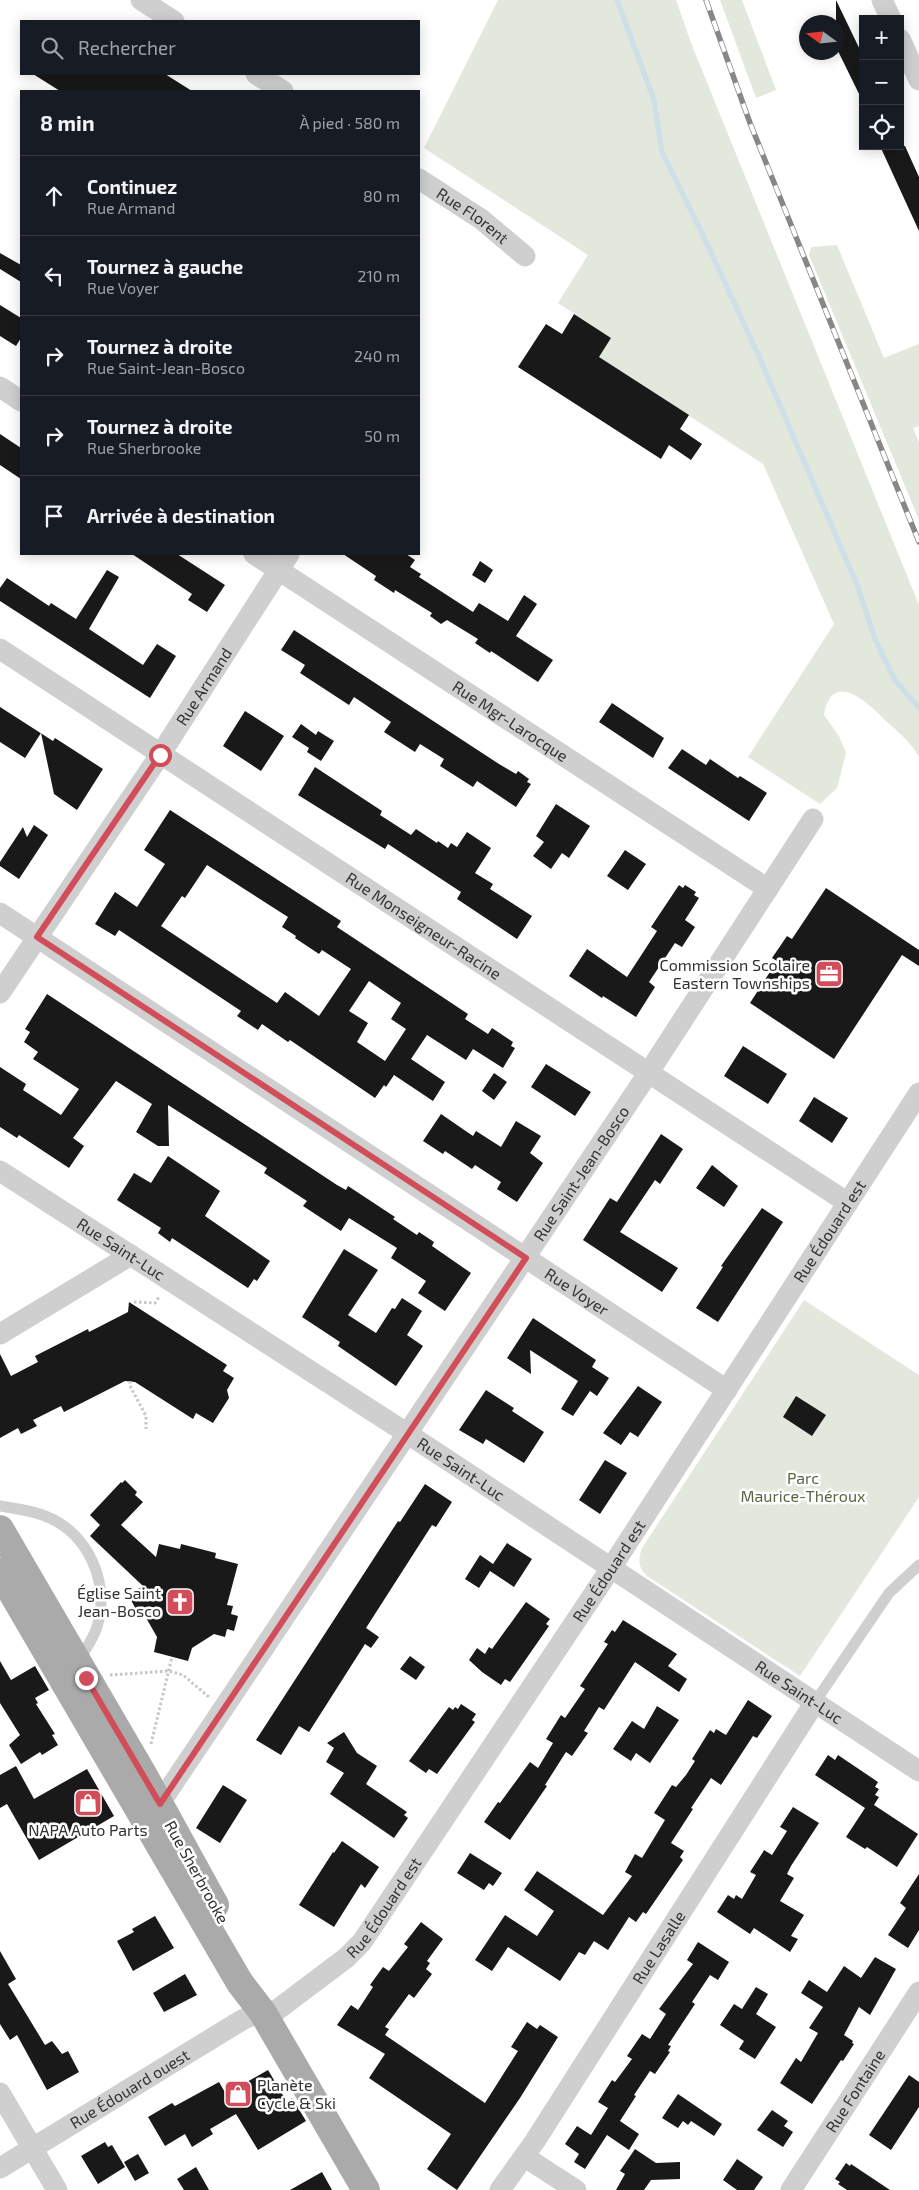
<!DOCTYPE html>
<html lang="fr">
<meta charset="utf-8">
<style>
:root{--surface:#171b24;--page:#20242c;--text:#f1f3f6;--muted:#9ea1a6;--line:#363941}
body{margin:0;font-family:"Exo 2",sans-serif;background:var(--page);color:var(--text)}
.controls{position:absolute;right:15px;top:15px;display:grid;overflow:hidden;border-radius:0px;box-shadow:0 2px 12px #0003}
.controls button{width:45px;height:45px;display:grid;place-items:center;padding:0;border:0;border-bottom:1px solid var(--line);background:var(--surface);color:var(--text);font:25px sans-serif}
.compass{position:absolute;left:799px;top:15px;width:45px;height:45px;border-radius:50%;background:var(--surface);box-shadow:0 2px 12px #0003;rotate:285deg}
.stop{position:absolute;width:15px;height:15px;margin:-11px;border:4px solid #d14d5a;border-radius:50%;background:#fff}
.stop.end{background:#d14d5a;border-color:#fff;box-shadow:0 1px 5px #0008}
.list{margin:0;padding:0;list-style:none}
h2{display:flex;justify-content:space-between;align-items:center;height:65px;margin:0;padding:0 20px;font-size:21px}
h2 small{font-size:16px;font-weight:400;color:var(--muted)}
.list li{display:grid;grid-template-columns:32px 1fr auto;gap:15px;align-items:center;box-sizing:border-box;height:80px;padding:0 20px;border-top:1px solid var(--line)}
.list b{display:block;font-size:19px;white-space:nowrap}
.list p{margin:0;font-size:16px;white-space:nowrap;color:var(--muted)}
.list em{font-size:16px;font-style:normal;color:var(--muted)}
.icon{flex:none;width:28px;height:28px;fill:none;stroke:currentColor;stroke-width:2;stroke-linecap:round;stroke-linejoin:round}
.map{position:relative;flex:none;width:919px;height:2190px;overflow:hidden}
.search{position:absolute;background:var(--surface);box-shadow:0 2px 12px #0003;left:20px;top:20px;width:400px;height:55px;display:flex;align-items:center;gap:12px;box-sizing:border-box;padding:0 18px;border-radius:0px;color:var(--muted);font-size:19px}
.panel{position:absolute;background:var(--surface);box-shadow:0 2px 12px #0003;left:20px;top:90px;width:400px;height:465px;border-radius:0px}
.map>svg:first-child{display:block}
.green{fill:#e3e8dd}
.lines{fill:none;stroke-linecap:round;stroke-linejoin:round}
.stream{stroke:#cfdfe8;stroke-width:5.5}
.building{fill:#191919;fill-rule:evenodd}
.path{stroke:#c6c6c6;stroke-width:3;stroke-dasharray:2.5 2.5;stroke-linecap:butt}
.service{stroke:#cfcfcf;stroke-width:11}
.minor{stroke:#cfcfcf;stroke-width:21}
.primary{stroke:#aaa;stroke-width:28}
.rail-casing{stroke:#878787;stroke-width:5.5}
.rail{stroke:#fff;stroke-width:4;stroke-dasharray:11;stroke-linecap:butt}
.route{stroke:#d14d5a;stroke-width:6}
.labels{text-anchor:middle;stroke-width:5;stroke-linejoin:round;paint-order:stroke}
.street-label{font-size:16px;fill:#323232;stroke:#fff}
.poi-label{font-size:16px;fill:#323232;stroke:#fff;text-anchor:end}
.park-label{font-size:16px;fill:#576944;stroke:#fff}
</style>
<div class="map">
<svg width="919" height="2190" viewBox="0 0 919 2190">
<rect width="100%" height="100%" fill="#fff"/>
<path class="green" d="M498,0H676L691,43L919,605V757C911,742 897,731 885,720C867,702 832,669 824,715L839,736L846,753L837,788L820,804L748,757L834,624L763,464L599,357L611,338L558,303L588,255L424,148Z
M720,0H742L776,90L756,98Z
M837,245L884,358L919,344V426L913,428L919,442V520L809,255L811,247Z
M804,1300L919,1375V1497L800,1676L647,1576C638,1568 638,1559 642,1548Z"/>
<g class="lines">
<path class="stream" d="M617,0L654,100L662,152L701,231L757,352L858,587L875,639L895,680L919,708"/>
</g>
<path class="building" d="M836,0L863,56V102L836,47Z
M33,74H165L192,91H60Z
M880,146H905L919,177V231Z
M0,253L21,265V282L0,269Z
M0,305L21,318V338L16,346L0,336Z
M574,314L611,338L599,357L689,415L680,429L702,444L691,460L669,445L661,459L518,367L546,324L562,334Z
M0,434L21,448V479L0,465Z
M132,554H177L225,585L207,612L188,600L192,594Z
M343,554H406L415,560L410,567L421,574L419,577L473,612L479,603L508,621L524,595L537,604L516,636L553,660L538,682L491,651L490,653L475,643L478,639L447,620L441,624L430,616L432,613L395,590L394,593L374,580L376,576Z
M480,561L493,570L485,583L472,575Z
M107,570L119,577L89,629L143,665L157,644L176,656L150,698L0,601V588L7,578L49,606L51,603L76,619Z
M294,630L499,764L516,774L518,771L529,779L527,782L531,784L516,807L477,781L473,787L440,766L444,759L420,744L415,752L384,732L391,722L354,697L349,705L300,673L305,665L281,650Z
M612,703L664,738L653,758L599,722Z
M0,707L53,741L55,738L103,769L77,810L54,794L41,733L25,758L0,742Z
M245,711L284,736L261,771L223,746Z
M301,724L316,735L318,731L334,741L321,761L307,752L309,748L292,737Z
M682,749L706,765L710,759L738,778L740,776L767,793L749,821L668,768Z
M315,767L382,811L380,815L411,835L416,829L437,843L438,841L448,848L451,843L457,847L467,832L491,848L475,873L493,884L490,889L532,916L517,939L457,899L461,892L388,844L385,849L298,795Z
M556,804L590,826L569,858L562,853L551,869L533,856L544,842L536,836Z
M170,810L341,921L337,927L468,1014L465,1019L488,1034L492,1028L513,1042L511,1046L515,1048L503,1068L473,1049L466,1060L427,1035L411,1059L445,1082L433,1101L394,1075L386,1087L384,1085L375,1098L290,1040L288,1042L262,1024L258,1030L237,1016L241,1011L119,930L115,936L95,924L115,892L137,907L165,864L144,850ZM207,865L288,917L282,927L296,936L295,938L319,954L322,950L351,969L319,1016L285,992L277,1003L161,926L182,896L185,898ZM369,981L401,1003L391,1019L406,1029L385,1061L357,1042L368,1023L349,1011Z
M34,825L48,835L19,879L0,866V862L23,827L27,837Z
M625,850L646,864L628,890L607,876Z
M679,885L683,888L685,885L696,892L694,895L699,898L685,920L695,927L682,947L675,943L649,982L655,987L636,1017L603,996L602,998L569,976L587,949L627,977L657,931L651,927Z
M826,888L919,950V966L902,955L834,1059L750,1003L777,961L772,958L787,936L792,939Z
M47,994L337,1185L346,1190L348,1186L392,1215L395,1217L393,1219L417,1235L419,1232L434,1242L432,1246L471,1273L445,1311L418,1293L426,1281L391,1258L397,1248L349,1218L341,1231L303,1206L307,1201L264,1173L267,1168L168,1105L169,1146H158L136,1132L152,1104L116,1081L73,1138L84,1146L69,1168L19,1135L17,1138L0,1127V1067L26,1084L23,1090L61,1115L79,1089L33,1059L38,1052L24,1042L30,1032L25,1029Z
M743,1046L787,1074L768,1104L724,1076Z
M546,1064L591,1092L575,1116L531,1087Z
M494,1073L507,1082L494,1100L482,1091Z
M814,1097L848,1118L832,1143L799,1121Z
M441,1114L473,1136L476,1131L501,1147L516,1121L541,1136L530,1153L543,1163L517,1202L497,1189L501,1182L475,1165L472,1169L445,1151L443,1154L423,1141Z
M661,1134L683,1149L660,1184L655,1180L620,1232L678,1268L662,1292L583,1240L610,1198L617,1202Z
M168,1156L220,1191L205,1216L270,1261L257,1281L254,1279L248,1288L172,1238L170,1242L158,1233L161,1228L117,1200L134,1173L151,1183Z
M712,1165L738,1186L724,1207L696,1188Z
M762,1208L783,1222L718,1322L696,1308L723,1267L721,1266Z
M344,1249L378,1270L348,1315L376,1333L392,1308L395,1309L402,1298L422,1311L407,1335L423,1346L396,1386L338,1346L340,1342L302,1317Z
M129,1302L227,1365L223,1371L234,1378L227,1390L229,1398L213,1423L196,1413L193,1419L135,1382L125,1381L64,1412L61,1406L33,1420L37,1426L21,1434L18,1428L0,1438V1354L11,1376L38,1362L35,1356L88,1329L89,1332L128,1312Z
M533,1318L596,1360L592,1367L609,1378L597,1396L590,1391L573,1416L561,1409L578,1381L530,1350L531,1374L507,1358Z
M638,1386L662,1402L638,1437L630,1432L621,1445L603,1433Z
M486,1390L514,1408L512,1411L544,1432L524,1463L486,1439L483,1444L459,1430Z
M796,1396L826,1415L812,1436L783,1417Z
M605,1460L627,1473L600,1514L579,1500Z
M125,1480L137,1492L135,1495L143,1502L121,1525L156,1557L159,1544L180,1549L181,1544L216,1553L215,1558L238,1564L227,1605L233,1606L231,1614L238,1616L234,1631L227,1629L225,1637L214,1634L192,1648L188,1661L154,1652L157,1637L145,1616L139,1615L131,1600L132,1593L143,1586L90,1536L100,1525L90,1515L121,1482L122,1483Z
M425,1484L452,1502L436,1527L432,1525L366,1628L379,1637L371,1648L365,1644L309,1732L299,1726L281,1755L256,1740L398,1521L400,1522Z
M507,1543L532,1559L514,1587L490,1571L479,1588L465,1579L480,1555L493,1564Z
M526,1602L550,1619L546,1624L549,1626L510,1682L505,1679L501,1685L482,1672L469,1660L477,1648L485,1654L489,1647L492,1649Z
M623,1620L677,1654L668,1666L687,1679L679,1692L635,1662L604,1710L599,1707L584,1731L588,1733L572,1756L566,1752L545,1785L547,1786L510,1840L484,1822L498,1802L500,1803L530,1762L538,1768L553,1743L546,1739L561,1715L565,1718L585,1689L580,1686L608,1644L604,1642L612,1630L615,1632Z
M410,1656L425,1667L416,1680L400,1669Z
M0,1661L11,1680L35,1666L49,1690L35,1698L38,1703L36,1704L55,1734L52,1735L58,1745L42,1755L40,1752L21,1764L9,1745L20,1735L0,1703Z
M748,1700L772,1716L757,1738L753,1736L721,1785L711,1778L691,1808L693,1809L671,1843L684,1851L680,1857L683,1860L646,1914L643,1912L636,1922L629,1917L608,1950L594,1941L585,1955L579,1952L560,1981L508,1947L492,1971L475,1960L505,1915L537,1936L554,1911L524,1890L537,1871L603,1915L632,1876L625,1872L635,1854L642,1858L665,1820L654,1813L672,1785L676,1787L686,1775L695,1761L692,1759L710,1730L714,1733L716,1729L726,1735Z
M461,1704L476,1714L472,1720L475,1722L437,1774L429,1769L426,1773L409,1761L449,1707L453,1710L455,1707L458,1709Z
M657,1706L679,1720L650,1763L636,1753L631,1761L613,1749L632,1721L644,1729Z
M344,1732L357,1753L377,1766L366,1784L407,1812L404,1815L408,1818L394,1838L330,1794L344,1773L326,1762L334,1748L327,1743Z
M828,1755L835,1760L838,1755L878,1782L875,1787L879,1789L875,1795L879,1797L874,1805L918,1834L897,1867L867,1847L865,1849L846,1837L865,1808L815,1775Z
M16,1766L34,1799L87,1769L114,1816L39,1860L7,1804L0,1808V1775Z
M223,1785L247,1800L220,1843L196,1828Z
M793,1807L819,1823L791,1866L787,1874L794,1878L780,1901L804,1915L791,1936L798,1939L790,1952L754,1928L750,1934L717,1912L728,1895L734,1899L736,1895L742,1899L756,1875L750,1872L763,1852L764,1850L772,1855L787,1831L780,1827Z
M342,1841L379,1867L365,1888L361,1884L334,1927L299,1905L333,1852L334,1853Z
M470,1853L502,1873L493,1886L489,1883L484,1890L457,1873Z
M919,1874V1930L908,1948L888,1935L906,1908L900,1903Z
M155,1916L174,1948L133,1971L117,1941L134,1932L132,1929Z
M421,1922L443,1939L427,1961L430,1963L426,1969L432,1974L414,1998L409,1994L385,2027L389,2029L385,2035L485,2103L518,2051L511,2047L527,2022L537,2029L540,2025L558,2037L520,2098L457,2190L427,2169L451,2134L369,2078L385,2054L337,2025L351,2005L358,2010L373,1987L370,1985L383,1967L389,1971L408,1947L404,1944Z
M698,1942L729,1962L718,1980L710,1975L692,2002L695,2004L668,2045L671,2046L668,2051L670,2052L655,2074L650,2071L634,2095L636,2096L620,2121L639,2134L629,2150L607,2135L585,2169L574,2162L579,2154L565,2144L577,2126L591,2135L608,2108L598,2102L612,2080L615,2082L632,2059L627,2056L642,2034L650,2039L666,2014L659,2009L693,1964L687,1960Z
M0,1951L16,1979L8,1984L45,2045L52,2041L62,2054L68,2051L79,2072L47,2090L17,2035L10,2040L0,2024Z
M875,1957L896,1969L870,2015L859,2007L844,2035L853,2041L852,2043L854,2044L843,2061L841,2060L812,2104L780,2083L796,2058L801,2062L818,2033L809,2028L823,2007L801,1993L809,1980L827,1992L844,1966L861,1978Z
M185,1974L197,1995L164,2012L153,1993Z
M756,1987L768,1994L756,2014L776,2027L755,2059L739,2049L744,2041L720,2025L734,2004L742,2009Z
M268,2070L287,2102L292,2098L306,2121L258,2150L236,2114L210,2129L213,2134L192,2147L185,2134L165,2146L148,2117L172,2103L175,2106L219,2082L226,2094Z
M909,2075L919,2082V2107L891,2150L869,2135Z
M678,2094L722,2124L714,2136L691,2121L688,2125L683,2121L678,2128L662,2118Z
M772,2110L788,2121L784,2126L793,2132L783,2147L757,2130Z
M105,2142L108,2147L112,2145L125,2167L98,2184L81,2156Z
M635,2149L656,2163L680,2162V2179L651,2180L644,2190H616L625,2174L620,2171Z
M138,2154L149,2173L135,2181L124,2162Z
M737,2159L763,2177L754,2190H737L723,2180Z
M846,2163L850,2166L851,2164L890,2190H847L838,2184L840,2182L835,2179Z
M196,2167L209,2190H184L177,2179Z
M322,2172L332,2190H290Z"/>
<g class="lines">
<path class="path" d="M134,1302L155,1303L159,1297
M130,1381V1386L146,1416V1429
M110,1675L169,1671L183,1675L209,1697
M151,1744L172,1657"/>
<path class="service" d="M0,1506C15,1509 31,1510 45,1516C89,1533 110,1583 97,1627C93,1639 85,1650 79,1661
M815,1702L889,1593L919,1565"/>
<g class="minor">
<path d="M141,0L174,21"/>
<path d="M882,0L891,19"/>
<path d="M900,39L919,80"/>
<path d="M256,74L283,91"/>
<path id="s1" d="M419,179L481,219L525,256"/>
<path d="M0,387L21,401"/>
<path id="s2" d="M254,554L768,889"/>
<path id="s3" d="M0,649L848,1203"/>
<path id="s4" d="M0,913L727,1390"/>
<path id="s5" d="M0,993L160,755L289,554"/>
<path id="s6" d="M0,1171L408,1434L919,1771"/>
<path d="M0,1334L131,1255"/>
<path id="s7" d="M152,1815L649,1072L813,819"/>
<path d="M0,2093L57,2190"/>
<path d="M525,2157L576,2190"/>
<path id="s8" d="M0,2168L242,2020L255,2014L277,2010L346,1958L362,1942L611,1568L919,1093"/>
<path id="s9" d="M500,2190L535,2141L815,1702"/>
<path id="s10" d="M791,2190L919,1992"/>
</g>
<path class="primary" d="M0,1529L143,1774L215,1905
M0,1572L240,1983L263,2013L366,2190"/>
<defs>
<path id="rail" d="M706,0L750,123L919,542"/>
</defs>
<use href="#rail" class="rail-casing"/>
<use href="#rail" class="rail"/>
</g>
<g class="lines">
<path class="route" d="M86,1678L160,1804L526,1258L37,937L160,755"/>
</g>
<defs>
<symbol id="office-square" viewBox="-11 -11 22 22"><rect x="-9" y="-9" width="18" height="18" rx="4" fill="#d14d5a" stroke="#fff"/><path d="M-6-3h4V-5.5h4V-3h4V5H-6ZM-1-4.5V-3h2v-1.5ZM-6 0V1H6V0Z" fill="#fff"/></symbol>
<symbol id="church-square" viewBox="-11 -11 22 22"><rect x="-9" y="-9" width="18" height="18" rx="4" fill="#d14d5a" stroke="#fff"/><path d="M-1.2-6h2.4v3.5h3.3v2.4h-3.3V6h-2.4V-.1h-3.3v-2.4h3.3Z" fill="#fff"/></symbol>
<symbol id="shop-square" viewBox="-11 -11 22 22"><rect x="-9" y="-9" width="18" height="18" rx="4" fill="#d14d5a" stroke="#fff"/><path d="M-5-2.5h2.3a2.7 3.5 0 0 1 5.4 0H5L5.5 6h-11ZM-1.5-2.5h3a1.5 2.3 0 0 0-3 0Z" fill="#fff"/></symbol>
</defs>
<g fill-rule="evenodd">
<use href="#office-square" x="813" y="958" width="32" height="32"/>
<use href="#church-square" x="164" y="1586" width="32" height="32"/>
<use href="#shop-square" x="72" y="1787" width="32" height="32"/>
<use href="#shop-square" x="222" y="2078" width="32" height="32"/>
</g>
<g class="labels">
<g class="street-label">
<text dy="6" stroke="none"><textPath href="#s1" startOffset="65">Rue Florent</textPath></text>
<text dy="6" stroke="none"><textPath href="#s5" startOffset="368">Rue Armand</textPath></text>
<text dy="6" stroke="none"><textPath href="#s2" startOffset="306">Rue Mgr-Larocque</textPath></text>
<text dy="6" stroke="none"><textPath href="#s3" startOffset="506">Rue Monseigneur-Racine</textPath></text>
<text dy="6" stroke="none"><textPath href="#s7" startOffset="772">Rue Saint-Jean-Bosco</textPath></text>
<text dy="6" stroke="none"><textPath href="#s8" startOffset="1280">Rue Édouard est</textPath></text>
<text dy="6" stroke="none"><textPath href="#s6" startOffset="144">Rue Saint-Luc</textPath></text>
<text dy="6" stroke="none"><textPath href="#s4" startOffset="690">Rue Voyer</textPath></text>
<text dy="6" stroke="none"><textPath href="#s6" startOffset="549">Rue Saint-Luc</textPath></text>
<text dy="6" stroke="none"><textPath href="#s8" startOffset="875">Rue Édouard est</textPath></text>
<text dy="6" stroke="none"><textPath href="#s6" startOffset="954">Rue Saint-Luc</textPath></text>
<text transform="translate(197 1872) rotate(61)" y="6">Rue Sherbrooke</text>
<text dy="6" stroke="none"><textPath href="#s8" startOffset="470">Rue Édouard est</textPath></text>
<text dy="6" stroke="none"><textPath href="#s9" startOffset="290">Rue Lasalle</textPath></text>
<text dy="6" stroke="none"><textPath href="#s8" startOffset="152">Rue Édouard ouest</textPath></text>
<text dy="6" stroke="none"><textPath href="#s10" startOffset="118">Rue Fontaine</textPath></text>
</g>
<g class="poi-label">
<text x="810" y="971">Commission Scolaire<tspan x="810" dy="18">Eastern Townships</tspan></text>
<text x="161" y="1599">Église Saint<tspan x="161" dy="18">Jean-Bosco</tspan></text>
<text x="88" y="1836" text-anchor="middle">NAPA Auto Parts</text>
<text x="257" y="2091" text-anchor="start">Planète<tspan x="257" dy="18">Cycle &amp; Ski</tspan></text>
</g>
<g class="park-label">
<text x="803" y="1484">Parc<tspan x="803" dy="18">Maurice-Théroux</tspan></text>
</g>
</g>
</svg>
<div class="controls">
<button>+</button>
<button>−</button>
<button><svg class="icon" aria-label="locate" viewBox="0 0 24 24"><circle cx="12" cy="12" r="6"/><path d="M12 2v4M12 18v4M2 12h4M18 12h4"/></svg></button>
</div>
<svg class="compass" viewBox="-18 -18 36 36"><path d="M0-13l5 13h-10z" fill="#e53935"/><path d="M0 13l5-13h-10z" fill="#9ea1a6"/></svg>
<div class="stop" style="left:160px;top:755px"></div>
<div class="stop end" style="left:86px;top:1678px"></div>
<div class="search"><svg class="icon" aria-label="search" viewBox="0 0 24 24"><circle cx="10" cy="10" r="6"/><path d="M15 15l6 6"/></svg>Rechercher</div>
<section class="panel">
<h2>8 min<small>À pied · 580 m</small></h2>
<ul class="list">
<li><svg class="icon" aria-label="ahead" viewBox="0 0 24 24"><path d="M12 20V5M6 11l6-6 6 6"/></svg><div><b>Continuez</b><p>Rue Armand</p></div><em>80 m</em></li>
<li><svg class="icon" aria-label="left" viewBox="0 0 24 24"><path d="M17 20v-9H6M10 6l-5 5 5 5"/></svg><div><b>Tournez à gauche</b><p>Rue Voyer</p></div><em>210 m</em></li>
<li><svg class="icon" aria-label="right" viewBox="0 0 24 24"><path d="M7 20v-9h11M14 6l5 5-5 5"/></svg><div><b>Tournez à droite</b><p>Rue Saint-Jean-Bosco</p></div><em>240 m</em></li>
<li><svg class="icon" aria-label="right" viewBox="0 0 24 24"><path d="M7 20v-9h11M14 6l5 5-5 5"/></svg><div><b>Tournez à droite</b><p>Rue Sherbrooke</p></div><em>50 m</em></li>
<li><svg class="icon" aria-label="arrive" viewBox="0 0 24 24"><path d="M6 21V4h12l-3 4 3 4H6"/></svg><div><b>Arrivée à destination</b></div></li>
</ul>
</section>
</div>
